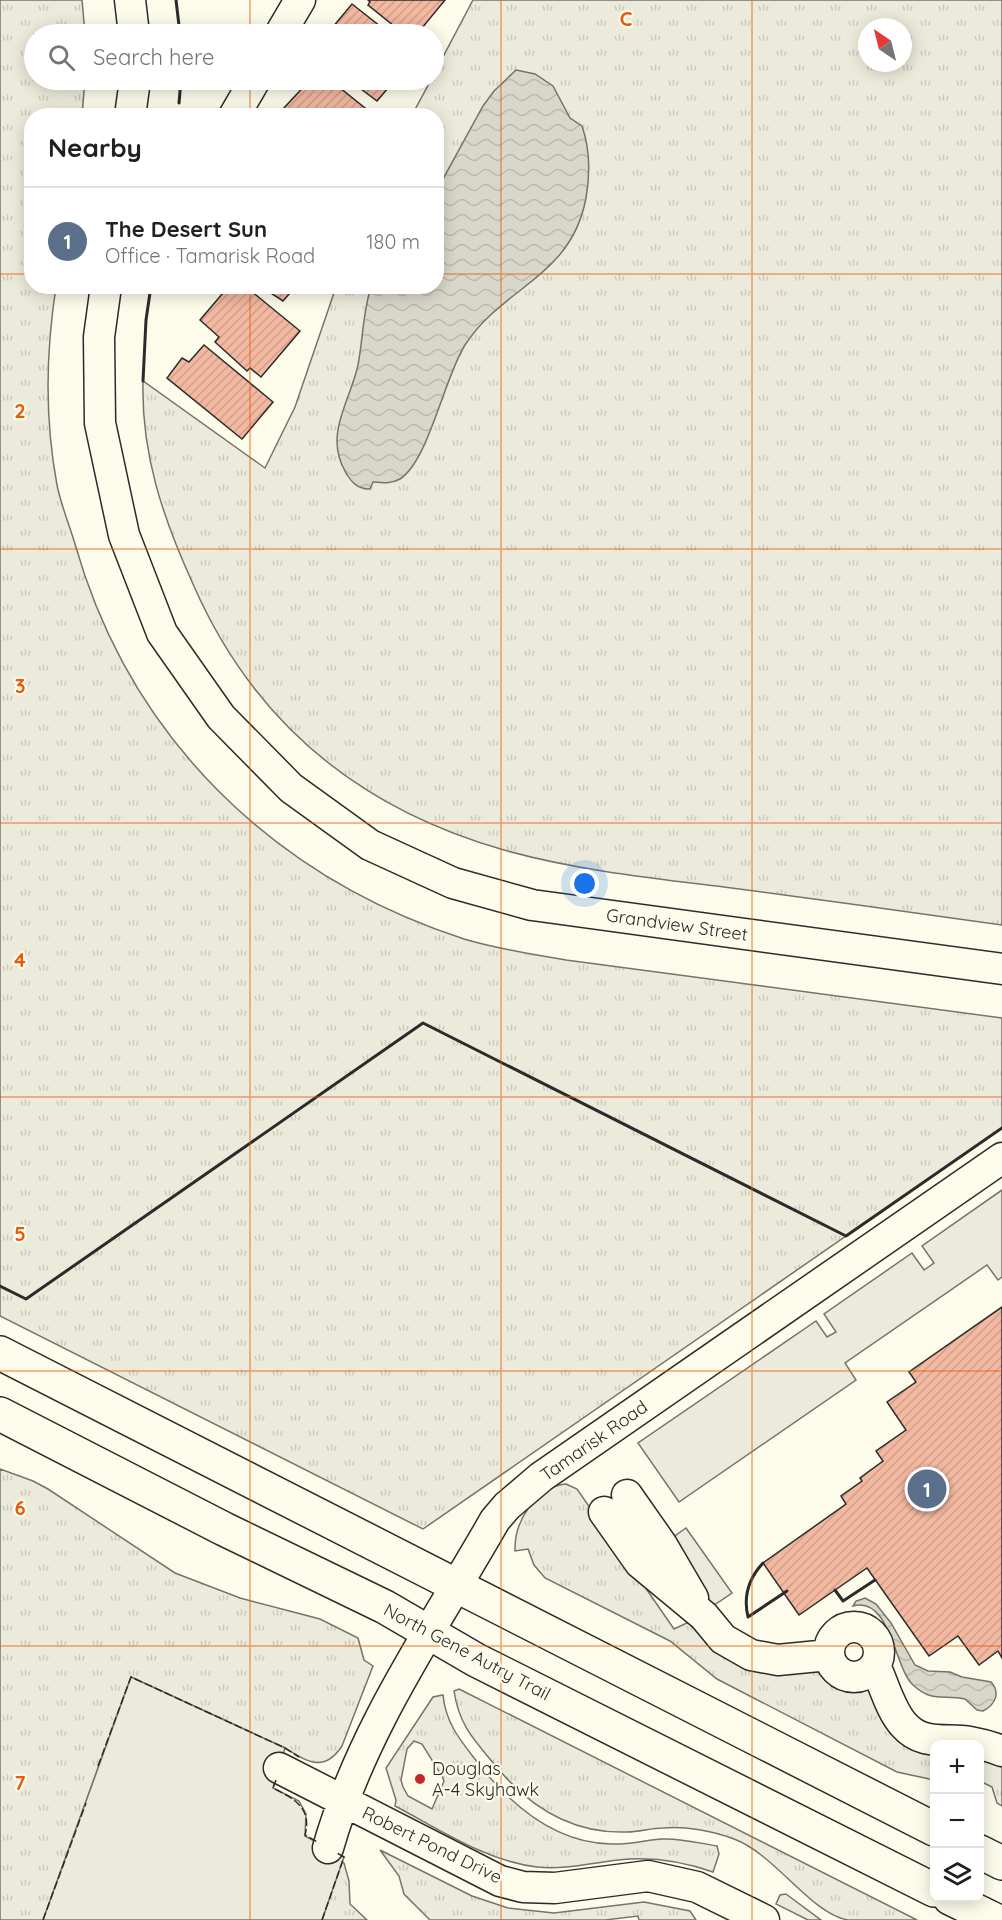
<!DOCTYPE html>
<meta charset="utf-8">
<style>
:root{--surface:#fff;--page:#f6f6f6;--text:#202124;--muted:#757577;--line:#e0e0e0;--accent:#c62828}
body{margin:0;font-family:Quicksand,sans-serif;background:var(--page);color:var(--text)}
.controls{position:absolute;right:18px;bottom:18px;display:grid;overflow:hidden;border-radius:12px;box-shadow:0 3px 15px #0003}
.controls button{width:54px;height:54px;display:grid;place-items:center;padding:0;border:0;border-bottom:2px solid var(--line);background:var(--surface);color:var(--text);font:30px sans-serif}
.compass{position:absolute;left:858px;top:18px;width:54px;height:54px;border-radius:50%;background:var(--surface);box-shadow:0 3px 15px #0003;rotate:325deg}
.you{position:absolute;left:585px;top:884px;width:21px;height:21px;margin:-15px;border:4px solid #fff;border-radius:50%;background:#1a73e8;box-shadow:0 0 0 9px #1a73e833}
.badge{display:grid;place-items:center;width:39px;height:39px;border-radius:50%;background:var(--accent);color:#fff;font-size:20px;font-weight:700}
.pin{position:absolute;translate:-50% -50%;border:3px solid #fff;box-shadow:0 2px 6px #0006}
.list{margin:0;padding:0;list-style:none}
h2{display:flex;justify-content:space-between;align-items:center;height:78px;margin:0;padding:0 24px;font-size:26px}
h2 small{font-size:20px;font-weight:400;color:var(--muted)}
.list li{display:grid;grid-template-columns:39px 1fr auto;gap:18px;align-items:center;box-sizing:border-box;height:108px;padding:0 24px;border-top:2px solid var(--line)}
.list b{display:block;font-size:22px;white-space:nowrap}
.list p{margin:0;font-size:20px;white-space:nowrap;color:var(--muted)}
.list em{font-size:20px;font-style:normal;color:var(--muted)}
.icon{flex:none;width:33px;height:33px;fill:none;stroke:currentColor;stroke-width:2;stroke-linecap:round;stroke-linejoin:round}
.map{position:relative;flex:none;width:1002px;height:1920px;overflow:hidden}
.search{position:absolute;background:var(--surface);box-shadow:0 3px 15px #0003;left:24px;top:24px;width:420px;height:66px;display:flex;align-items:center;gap:15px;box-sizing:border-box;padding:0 21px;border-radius:33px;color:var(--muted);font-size:22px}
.panel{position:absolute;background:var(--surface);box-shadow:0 3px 15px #0003;left:24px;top:108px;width:420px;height:186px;border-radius:24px}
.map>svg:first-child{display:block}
.grass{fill:url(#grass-tufts);stroke:#74746e;stroke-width:1.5;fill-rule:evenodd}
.parking{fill:#eceadb;stroke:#74746e;stroke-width:1.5}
.water{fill:url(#water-waves);stroke:#74746e;stroke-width:1.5}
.building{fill:url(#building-hatch);stroke:#2b2b2b;stroke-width:1.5}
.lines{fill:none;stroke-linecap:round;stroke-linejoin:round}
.minor-casing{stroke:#2b2b2b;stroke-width:33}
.major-casing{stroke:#2b2b2b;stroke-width:36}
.minor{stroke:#fdfbea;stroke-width:30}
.major{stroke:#fdfbea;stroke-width:33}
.fence{stroke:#2b2b2b;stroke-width:1.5;stroke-dasharray:8 3;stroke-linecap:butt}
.wall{stroke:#2b2b2b;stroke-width:3}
.grid{fill:none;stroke:#e8590c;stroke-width:1.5;stroke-opacity:0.55}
.poi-dot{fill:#c62828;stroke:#fdfbea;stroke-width:2}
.labels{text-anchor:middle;stroke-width:4.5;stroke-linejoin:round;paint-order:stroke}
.street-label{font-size:18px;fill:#2b2b2b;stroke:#fdfbea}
.poi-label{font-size:18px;fill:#2b2b2b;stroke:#fdfbea;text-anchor:start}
.grid-label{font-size:20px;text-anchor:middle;font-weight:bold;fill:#e8590c;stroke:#fdfbea;stroke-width:4.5;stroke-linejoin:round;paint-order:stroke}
</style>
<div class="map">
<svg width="1002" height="1920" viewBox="0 0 1002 1920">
<defs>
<pattern id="grass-tufts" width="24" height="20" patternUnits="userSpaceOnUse" patternTransform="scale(1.5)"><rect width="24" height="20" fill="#ecebdb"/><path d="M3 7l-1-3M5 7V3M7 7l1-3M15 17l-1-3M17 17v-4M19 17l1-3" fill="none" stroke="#cbcabc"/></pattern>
<pattern id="water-waves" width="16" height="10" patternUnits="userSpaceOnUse" patternTransform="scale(1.5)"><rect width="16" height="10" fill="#d8d7c9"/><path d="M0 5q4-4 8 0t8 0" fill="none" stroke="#bab9ad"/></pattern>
<pattern id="building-hatch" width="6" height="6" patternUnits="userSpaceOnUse" patternTransform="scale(1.5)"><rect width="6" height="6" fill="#f2b8a0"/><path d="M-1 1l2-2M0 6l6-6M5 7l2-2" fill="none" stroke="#d09e8a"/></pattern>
</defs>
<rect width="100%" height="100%" fill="#fdfbea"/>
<path class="grass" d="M0,0H82L85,34H34V80H85L82,115L32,116V286L56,287C46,351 45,421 57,485C61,505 69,524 75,544C130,738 273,877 464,939C497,949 531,954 566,960L1002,1018V1128L423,1529L0,1316Z
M473,0H1002V925C909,912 817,899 724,887C650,878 575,870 504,850C360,809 253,722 193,584C163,518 141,454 143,381L265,468L295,407L336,287L436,286V116L412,115L431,80H434V74ZM867,27H903V63H867Z
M0,1469L33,1481L48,1489L175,1573L240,1598L320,1619L358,1638L364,1660L373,1666L342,1746C324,1773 308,1762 285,1748L131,1677L43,1920H0Z
M566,1484L577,1489L674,1629L689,1622C731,1678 760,1667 824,1670L836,1682L869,1690C881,1720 898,1751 934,1755V1780L897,1772L717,1679L670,1641L545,1578L534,1565L528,1549L515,1551C514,1522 535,1487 566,1484Z
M459,1689L917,1920C895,1920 870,1920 848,1920C811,1914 775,1854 734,1839C713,1831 686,1826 663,1828C651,1828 639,1832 627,1832C571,1834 529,1807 495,1765C474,1740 459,1725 454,1691Z
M443,1695C446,1726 463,1743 481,1767C514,1808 556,1843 611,1844C629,1845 645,1840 662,1839C680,1838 699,1843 717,1846L719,1854L713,1872C682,1861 651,1856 618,1860C591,1863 564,1870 537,1867C486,1861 439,1829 395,1806L396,1800L386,1768L433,1697ZM414,1741L422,1744L442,1776L444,1781L432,1809L408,1796L403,1787L401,1780L407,1749Z
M980,1759L1002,1767V1806L997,1803L992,1787L980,1781Z
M380,1850L472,1896L508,1908L554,1913L644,1902L690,1911L696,1920H639L638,1916L605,1920H430L404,1894L399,1876Z
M341,1862L344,1863L349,1881L350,1904L367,1920H322Z
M786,1894L821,1920H808L776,1904L780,1895Z"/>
<path class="parking" d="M1002,1190V1277L998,1280L987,1265L845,1363L856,1380L679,1502L638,1443L816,1321L827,1337L836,1332L824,1314L912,1253L924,1270L934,1263L922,1246Z
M686,1528L732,1593L701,1614L662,1545Z
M131,1677L285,1748L273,1788L299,1801L306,1814L305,1836L344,1857L322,1920H43Z"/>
<path class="water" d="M516,70L535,74L553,86L570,118L582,126C590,149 590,175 586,198C571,278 503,286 465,345C444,378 429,460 400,479C391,484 383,483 373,482L370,489C357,489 351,482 345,471C324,434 350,402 358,365C363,339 363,311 371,287L436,286L437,190L483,106L494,91Z
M865,1598L876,1604L891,1623L915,1665L928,1671L950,1672L962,1677L991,1682C1001,1693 995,1705 983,1711L977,1710L965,1699C944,1694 932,1703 913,1685C894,1668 891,1596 853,1606L856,1601Z"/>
<path class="building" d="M368,0H445L417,34H404L368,5L370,2Z
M352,4L390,34H327Z
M310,80H330L375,116H291L283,109Z
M349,80H395L377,101Z
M229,286H245L300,331L261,377L250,368L247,371L215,342L219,337L200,320Z
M260,286H296L283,301Z
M204,345L273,402L242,439L167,378L182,358L189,362Z
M1002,1307V1658L998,1651L979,1665L958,1636L929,1656L867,1568L799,1615L763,1563L846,1504L841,1496L862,1481L860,1478L883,1461L876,1451L906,1430L887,1402L916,1382L909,1372Z"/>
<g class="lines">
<defs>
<path id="minor" d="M130,0L134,34
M280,34L300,0
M130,116L135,80
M234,116L255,80
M106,286L99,337L100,423L124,535L162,633L221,717L291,788L370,845L453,883L532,905L1002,969
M627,1495L662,1545L693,1598
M604,1512L640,1563L704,1616L723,1639L751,1655L778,1660L829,1655
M829 1652a25 25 0 1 1 50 0a25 25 0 1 1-50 0Z
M875,1666C884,1684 890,1710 904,1725C922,1746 947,1738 970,1742C981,1744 992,1747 1002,1751
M279,1768L500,1881L523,1887L555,1888L648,1876L697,1887L764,1920
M328,1848C362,1728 434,1627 495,1520L507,1506L541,1477L1002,1158"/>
<path id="major" d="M0,1353L934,1829
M0,1414L224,1529L385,1607L476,1660L934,1890
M980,1852L1002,1863
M950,1898L995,1920"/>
</defs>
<use href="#minor" class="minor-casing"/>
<use href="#major" class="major-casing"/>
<use href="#minor" class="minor"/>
<use href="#major" class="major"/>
<path class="fence" d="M98,1766L131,1677L285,1748L299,1757
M276,1780L273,1788C295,1799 312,1808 305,1835L319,1843
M43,1920L86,1803
M322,1920L344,1857L337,1853"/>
<path class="wall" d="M176,0L180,34
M179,103L181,80
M143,381L146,320L151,286
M0,1286L26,1299L423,1023L846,1236L1002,1128
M763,1563C748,1579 743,1596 748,1617L787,1591
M835,1590L843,1601L875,1580"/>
</g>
<path class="grid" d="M250,0V34M501,0V1920M752,0V1920M250,80V116M0,274H32M436,274H1002M250,286V1920M0,549H1002M0,823H1002M0,1097H1002M0,1371H1002M0,1646H1002"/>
<circle class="poi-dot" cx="420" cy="1779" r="6"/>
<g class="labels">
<g class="street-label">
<text transform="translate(677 925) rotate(8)" y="6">Grandview Street</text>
<text transform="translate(594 1441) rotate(-35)" y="6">Tamarisk Road</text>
<text transform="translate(467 1652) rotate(28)" y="6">North Gene Autry Trail</text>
<text transform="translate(432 1845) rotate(26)" y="6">Robert Pond Drive</text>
</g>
<g class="poi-label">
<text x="432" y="1775">Douglas<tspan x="432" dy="21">A-4 Skyhawk</tspan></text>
</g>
</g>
<g class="grid-label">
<text x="626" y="26">C</text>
<text x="20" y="418">2</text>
<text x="20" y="693">3</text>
<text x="20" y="967">4</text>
<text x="20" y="1241">5</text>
<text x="20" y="1515">6</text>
<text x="20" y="1790">7</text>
</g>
</svg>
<div class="controls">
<button>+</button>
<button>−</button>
<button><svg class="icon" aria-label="layers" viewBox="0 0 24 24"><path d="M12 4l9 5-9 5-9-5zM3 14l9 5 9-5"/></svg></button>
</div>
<svg class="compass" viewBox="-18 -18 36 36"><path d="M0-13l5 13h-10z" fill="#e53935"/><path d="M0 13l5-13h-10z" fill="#757577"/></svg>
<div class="you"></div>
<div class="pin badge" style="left:927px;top:1489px;background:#5c6f8a">1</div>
<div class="search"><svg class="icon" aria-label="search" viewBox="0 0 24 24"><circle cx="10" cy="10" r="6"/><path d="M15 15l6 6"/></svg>Search here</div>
<section class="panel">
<h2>Nearby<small></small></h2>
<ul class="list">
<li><span class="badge" style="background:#5c6f8a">1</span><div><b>The Desert Sun</b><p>Office · Tamarisk Road</p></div><em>180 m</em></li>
</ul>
</section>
</div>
